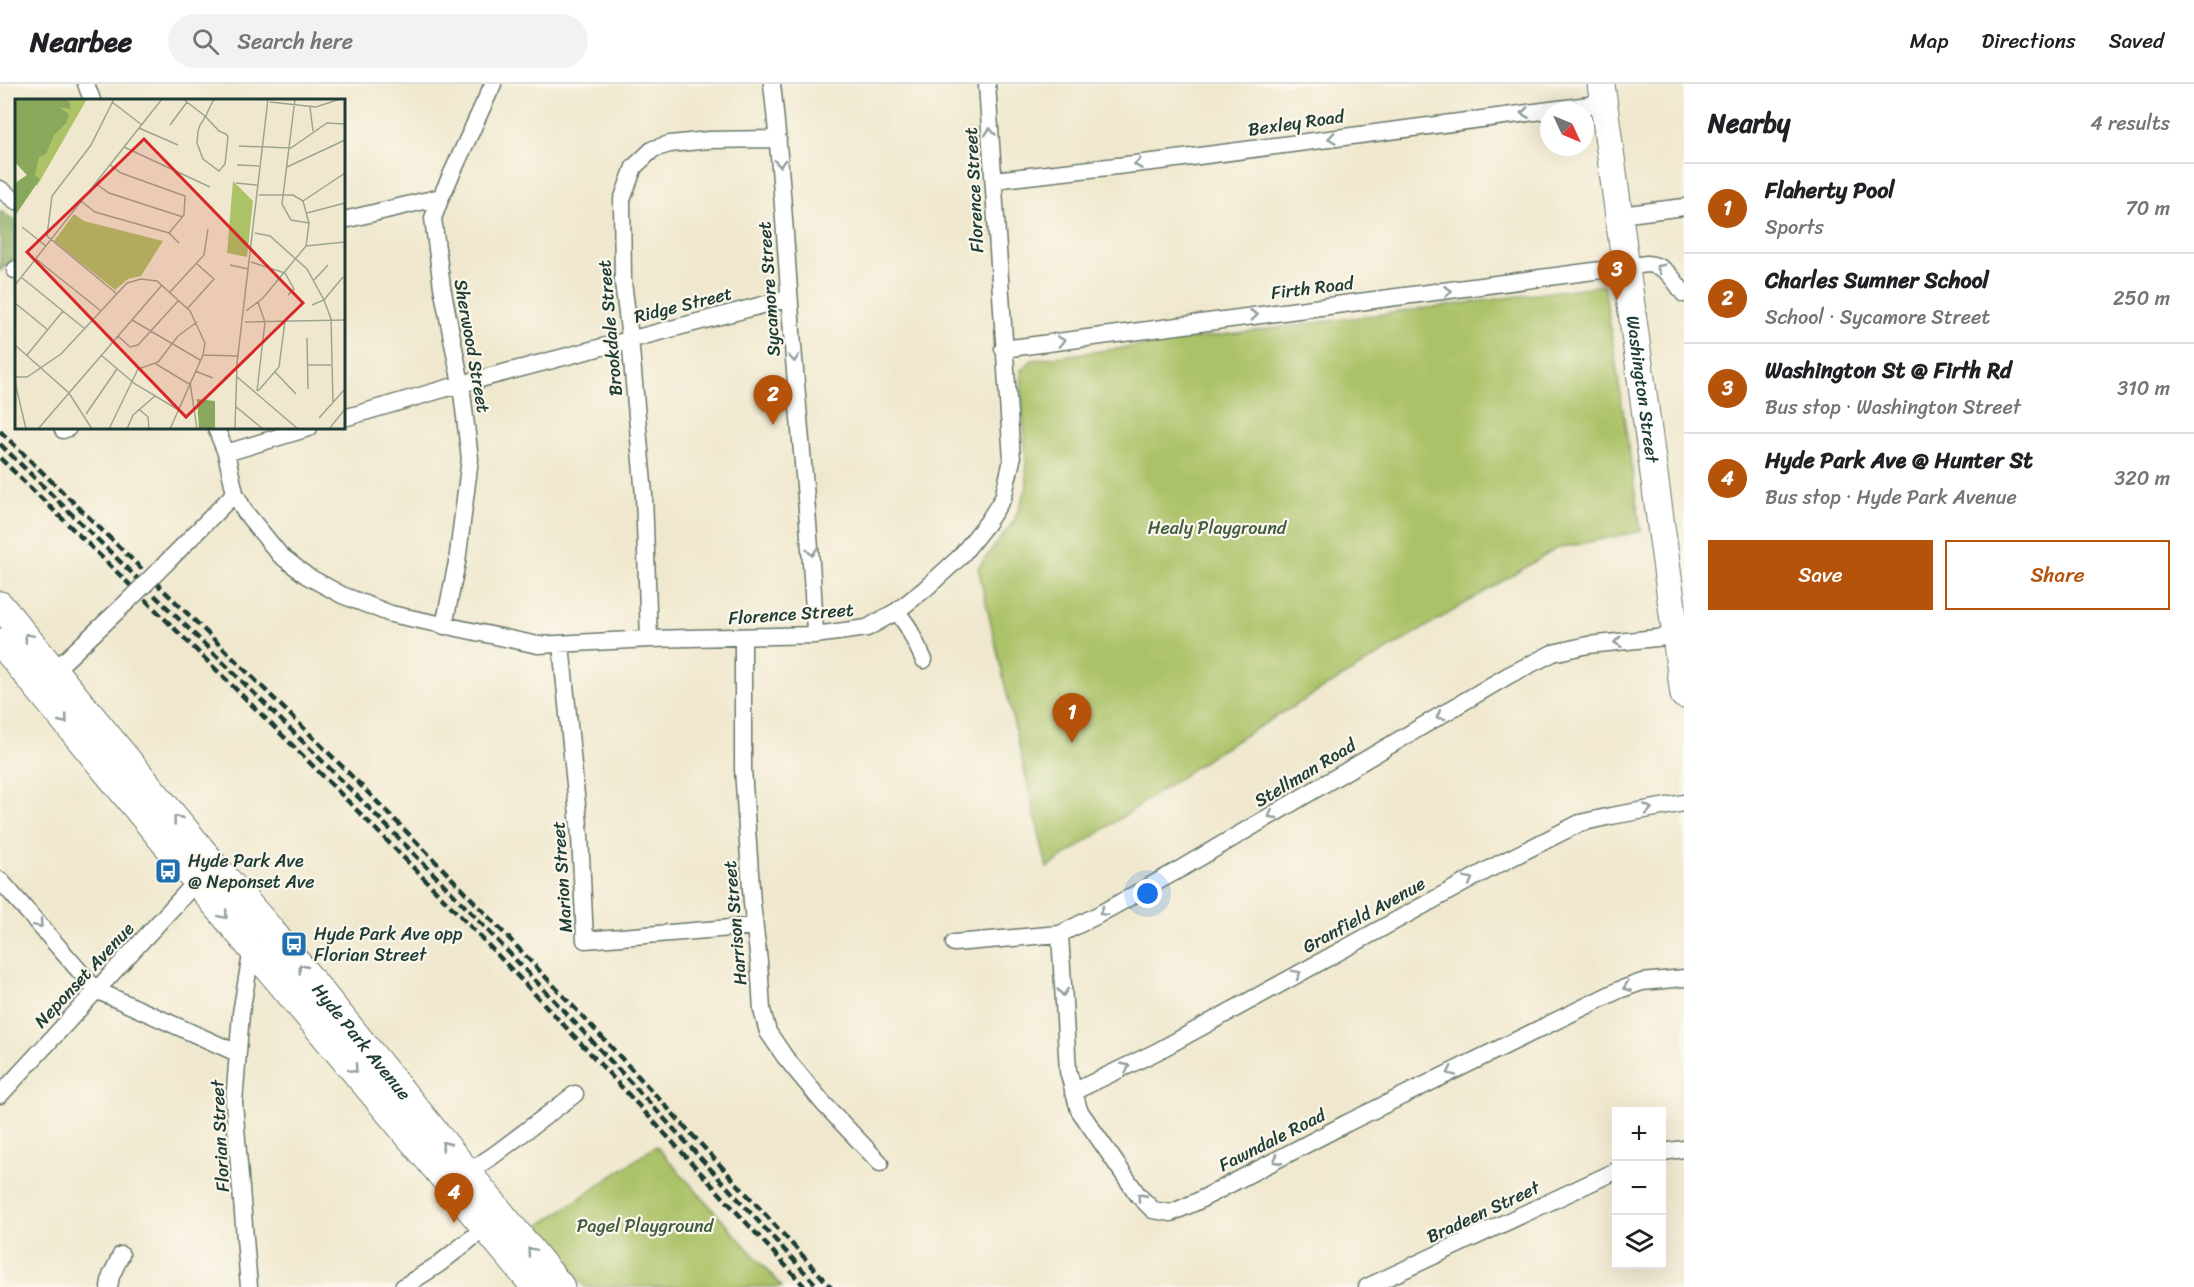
<!DOCTYPE html>
<meta charset="utf-8">
<style>
:root{--surface:#fff;--page:#f2f2f2;--text:#202124;--muted:#757577;--line:#e0e0e0;--accent:#b45309}
body{margin:0;font-family:Sriracha,sans-serif;background:var(--page);color:var(--text)}
.controls{position:absolute;right:18px;bottom:18px;display:grid;overflow:hidden;border-radius:0px;box-shadow:0 6px 24px #0002}
.controls button{width:54px;height:54px;display:grid;place-items:center;padding:0;border:0;border-bottom:2px solid var(--line);background:var(--surface);color:var(--text);font:30px sans-serif}
.compass{position:absolute;left:1540px;top:18px;width:54px;height:54px;border-radius:50%;background:var(--surface);box-shadow:0 6px 24px #0002;rotate:134deg}
.you{position:absolute;left:1148px;top:810px;width:21px;height:21px;margin:-15px;border:4px solid #fff;border-radius:50%;background:#1a73e8;box-shadow:0 0 0 9px #1a73e833}
.badge{display:grid;place-items:center;width:39px;height:39px;border-radius:50%;background:var(--accent);color:#fff;font-size:20px;font-weight:700}
.pin{position:absolute;translate:-50% -50px;filter:drop-shadow(0 2px 3px #0008)}
.pin::after{content:'';position:absolute;top:32px;width:21px;height:18px;background:inherit;clip-path:polygon(0 0,100% 0,50% 100%)}
.list{margin:0;padding:0;list-style:none}
h2{display:flex;justify-content:space-between;align-items:center;height:78px;margin:0;padding:0 24px;font-size:26px}
h2 small{font-size:20px;font-weight:400;color:var(--muted)}
.list li{display:grid;grid-template-columns:39px 1fr auto;gap:18px;align-items:center;box-sizing:border-box;height:90px;padding:0 24px;border-top:2px solid var(--line)}
.list b{display:block;font-size:22px;white-space:nowrap}
.list p{margin:0;font-size:20px;white-space:nowrap;color:var(--muted)}
.list em{font-size:20px;font-style:normal;color:var(--muted)}
.actions{display:flex;gap:12px;padding:18px 24px}
.actions a{flex:1;padding:14px 0;border:2px solid var(--accent);border-radius:0px;text-align:center;font-size:21px;color:var(--accent)}
.actions .main{background:var(--accent);color:#fff}
.icon{flex:none;width:33px;height:33px;fill:none;stroke:currentColor;stroke-width:2;stroke-linecap:round;stroke-linejoin:round}
.map{position:relative;flex:none;width:1684px;height:1203px;overflow:hidden}
header{display:flex;align-items:center;gap:36px;box-sizing:border-box;height:84px;padding:0 30px;background:var(--surface);border-bottom:2px solid var(--line)}
header strong{font-size:28px}
nav{display:flex;gap:33px;margin-inline-start:auto;font-size:21px}
.search{width:420px;height:54px;background:var(--page);display:flex;align-items:center;gap:15px;box-sizing:border-box;padding:0 21px;border-radius:33px;color:var(--muted);font-size:22px}
main{display:flex}
aside{flex:1;background:var(--surface)}
.map>svg:first-child{display:block}
.green{fill:#acc267;stroke:#66804e;stroke-width:1.5}
.forest{fill:#89a85c;stroke:#547248;stroke-width:1.5}
.lines{fill:none;stroke-linecap:round;stroke-linejoin:round}
.minor-casing{stroke:#68796a;stroke-width:19}
.primary-casing{stroke:#68796a;stroke-width:29}
.minor{stroke:#fff;stroke-width:16}
.primary{stroke:#fff;stroke-width:27}
.rail{stroke:#1f3d34;stroke-width:4.5;stroke-dasharray:9 4.5;stroke-linecap:butt}
.minor-bridge-casing{stroke:#68796a;stroke-width:19;stroke-linecap:butt}
.minor-bridge{stroke:#fff;stroke-width:16}
.oneway{stroke:#8f9e9a}
.labels{text-anchor:middle;stroke-width:4.5;stroke-linejoin:round;paint-order:stroke}
.street-label{font-size:18px;fill:#1f3d34;stroke:#fbf7ec}
.park-label{font-size:18px;fill:#425e41;stroke:#fbf7ec}
.poi-label{font-size:18px;fill:#1f3d34;stroke:#fbf7ec;text-anchor:start}
.inset-road{fill:none;stroke:#9ca490;stroke-width:1.5}
.view{fill:#d62828;fill-opacity:0.15;stroke:#d62828;stroke-width:3}
.inset-edge{fill:none;stroke:#1f3d34;stroke-width:3}
</style>
<header>
<strong>Nearbee</strong>
<div class="search"><svg class="icon" aria-label="search" viewBox="0 0 24 24"><circle cx="10" cy="10" r="6"/><path d="M15 15l6 6"/></svg>Search here</div>
<nav><a>Map</a><a>Directions</a><a>Saved</a></nav>
</header>
<main>
<div class="map">
<svg width="1684" height="1203" viewBox="0 0 1684 1203">
<rect width="100%" height="100%" fill="#fbf7ec"/>
<filter id="ink" filterUnits="userSpaceOnUse"><feTurbulence type="fractalNoise" baseFrequency=".0167" numOctaves="2"/><feDisplacementMap in="SourceGraphic" scale="12" xChannelSelector="R" yChannelSelector="G"/><feConvolveMatrix kernelMatrix="1 2 1 2 8 2 1 2 1" color-interpolation-filters="sRGB"/></filter>
<filter id="wash" filterUnits="userSpaceOnUse"><feTurbulence type="fractalNoise" baseFrequency=".008" numOctaves="4" result="noise"/><feDisplacementMap in="SourceGraphic" scale="24" xChannelSelector="R" yChannelSelector="G"/><feGaussianBlur stdDeviation="1.35" result="paint"/><feColorMatrix in="noise" values="0 0 0 0 0 0 0 0 0 0 0 0 0 0 0 0 0 1.4 0 .05"/><feComposite in="paint" operator="in"/></filter>
<g filter="url(#wash)">
<rect width="100%" height="100%" fill="#f0e8ce"/>
<path class="green" d="M1604,201L1641,447L1556,465L1219,667L1047,784L978,484L1014,437L1027,403L1021,286L1032,276Z
M656,1062L782,1203H585L536,1144Z"/>
<path class="forest" d="M0,127L16,137V173L0,187Z"/>
</g>
<g filter="url(#ink)">
<g class="lines">
<defs>
<path id="minor" d="M86,0L92,16
M772,0C783,95 787,191 795,287C802,375 812,463 815,551
M994,96L1161,77L1604,19
M0,105L16,117
M1620,131L1684,123
M344,136L441,113
M15,186L16,185
M1003,265L1647,180C1666,181 1674,196 1684,210
M344,334L461,300L789,214
M216,344L226,369L235,409L245,428L280,471L307,492L342,511L391,530L538,561L649,555L815,551L867,544L897,527L925,505L960,473L987,439L1003,414L1012,376L987,0
M63,346L68,344
M226,369L309,344
M167,478L235,409
M897,527L908,543L924,576
M444,542L457,478L470,375L461,300L442,203L433,134L441,113L493,0
M743,554V685L752,819L759,878L762,926L768,948L785,973L823,1019L880,1079
M649,555L644,411L630,254L623,198L622,116L634,83L653,65L670,60L709,56L778,55
M561,560L580,751L585,856L755,842
M55,586L128,517
M0,796L96,906L237,969
M1060,850L1068,987L1079,1026L1138,1111L1153,1126L1171,1129L1196,1118L1347,1039L1619,906L1642,898L1684,894
M954,859L1060,850L1096,832L1182,784L1509,591L1553,569L1588,561L1676,552
M1073,1008L1156,968L1497,781L1580,739L1611,732L1684,719
M0,1011L197,797
M1662,1068L1684,1065
M467,1089L494,1071L575,1010
M109,1203L111,1192L121,1171
M249,1203L234,1019L241,929L252,865
M403,1203L439,1180L486,1143
M1367,1203L1616,1087"/>
<g id="primary">
<path id="s1" d="M1601,0L1684,611"/>
<path id="s2" d="M0,521L214,781L269,844L561,1203"/>
<path d="M0,558L252,865L535,1203"/>
</g>
</defs>
<use href="#minor" class="minor-casing"/>
<use href="#primary" class="primary-casing"/>
<use href="#minor" class="minor"/>
<use href="#primary" class="primary"/>
<path class="rail" d="M0,347C163,506 328,664 485,829C602,952 717,1077 831,1203
M0,360C160,517 322,673 477,835C592,956 706,1079 818,1203
M0,374C158,528 316,682 469,841C583,960 694,1081 805,1203"/>
<defs>
<path id="minor-bridge" d="M128,517L167,478"/>
</defs>
<use href="#minor-bridge" class="minor-bridge-casing"/>
<use href="#minor-bridge" class="minor-bridge"/>
</g>
<defs><path id="oneway-chevron" d="M-2-3.5L2.5 0L-2 3.5" fill="none" stroke-width="1.6" stroke-linecap="round" stroke-linejoin="round" transform="scale(1.5)"/></defs>
<g class="oneway">
<use href="#oneway-chevron" transform="translate(1525 29) rotate(173)"/>
<use href="#oneway-chevron" transform="translate(990 48) rotate(-94)"/>
<use href="#oneway-chevron" transform="translate(1332 54) rotate(172)"/>
<use href="#oneway-chevron" transform="translate(780 79) rotate(86)"/>
<use href="#oneway-chevron" transform="translate(1138 80) rotate(173)"/>
<use href="#oneway-chevron" transform="translate(1660 184) rotate(-153)"/>
<use href="#oneway-chevron" transform="translate(1448 207) rotate(-7)"/>
<use href="#oneway-chevron" transform="translate(1254 231) rotate(-7)"/>
<use href="#oneway-chevron" transform="translate(1061 257) rotate(-8)"/>
<use href="#oneway-chevron" transform="translate(794 274) rotate(85)"/>
<use href="#oneway-chevron" transform="translate(812 468) rotate(84)"/>
<use href="#oneway-chevron" transform="translate(28 553) rotate(-130)"/>
<use href="#oneway-chevron" transform="translate(1618 558) rotate(174)"/>
<use href="#oneway-chevron" transform="translate(1440 632) rotate(150)"/>
<use href="#oneway-chevron" transform="translate(64 636) rotate(51)"/>
<use href="#oneway-chevron" transform="translate(1648 725) rotate(-10)"/>
<use href="#oneway-chevron" transform="translate(1272 731) rotate(149)"/>
<use href="#oneway-chevron" transform="translate(177 735) rotate(-129)"/>
<use href="#oneway-chevron" transform="translate(1469 796) rotate(-29)"/>
<use href="#oneway-chevron" transform="translate(1103 828) rotate(151)"/>
<use href="#oneway-chevron" transform="translate(224 831) rotate(50)"/>
<use href="#oneway-chevron" transform="translate(39 840) rotate(49)"/>
<use href="#oneway-chevron" transform="translate(302 884) rotate(-129)"/>
<use href="#oneway-chevron" transform="translate(1297 890) rotate(-29)"/>
<use href="#oneway-chevron" transform="translate(1627 903) rotate(160)"/>
<use href="#oneway-chevron" transform="translate(1063 908) rotate(86)"/>
<use href="#oneway-chevron" transform="translate(1126 983) rotate(-26)"/>
<use href="#oneway-chevron" transform="translate(354 985) rotate(50)"/>
<use href="#oneway-chevron" transform="translate(1451 988) rotate(154)"/>
<use href="#oneway-chevron" transform="translate(445 1061) rotate(-129)"/>
<use href="#oneway-chevron" transform="translate(1277 1076) rotate(152)"/>
<use href="#oneway-chevron" transform="translate(1141 1113) rotate(-132)"/>
<use href="#oneway-chevron" transform="translate(531 1167) rotate(-130)"/>
</g>
</g>
<defs>
<symbol id="bus-square" viewBox="-11 -11 22 22"><rect x="-9" y="-9" width="18" height="18" rx="4" fill="#1f6fb2" stroke="#fbf7ec"/><path d="M-5-6H5V4H4V6H2V4H-2V6H-4V4H-5ZM-3.5-4V0h7V-4ZM-3.5 1.2v1.5H-2V1.2ZM2 1.2v1.5H3.5V1.2Z" fill="#fff"/></symbol>
</defs>
<g fill-rule="evenodd">
<use href="#bus-square" x="153" y="772" width="30" height="30"/>
<use href="#bus-square" x="279" y="845" width="30" height="30"/>
</g>
<g class="labels">
<g class="street-label">
<text transform="translate(1296 39) rotate(-8)" y="6">Bexley Road</text>
<text transform="translate(974 106) rotate(-93)" y="6">Florence Street</text>
<text transform="translate(1312 204) rotate(-7)" y="6">Firth Road</text>
<text transform="translate(769 205) rotate(-94)" y="6">Sycamore Street</text>
<text transform="translate(683 221) rotate(-14)" y="6">Ridge Street</text>
<text transform="translate(610 244) rotate(-95)" y="6">Brookdale Street</text>
<text transform="translate(472 262) rotate(80)" y="6">Sherwood Street</text>
<text dy="6" stroke="none"><textPath href="#s1" startOffset="308">Washington Street</textPath></text>
<text transform="translate(791 530) rotate(-4)" y="6">Florence Street</text>
<text transform="translate(1305 689) rotate(-31)" y="6">Stellman Road</text>
<text transform="translate(562 793) rotate(-94)" y="6">Marion Street</text>
<text transform="translate(1364 831) rotate(-29)" y="6">Granfield Avenue</text>
<text transform="translate(735 839) rotate(-95)" y="6">Harrison Street</text>
<text transform="translate(84 891) rotate(-47)" y="6">Neponset Avenue</text>
<text dy="6" stroke="none"><textPath href="#s2" startOffset="567">Hyde Park Avenue</textPath></text>
<text transform="translate(220 1052) rotate(-93)" y="6">Florian Street</text>
<text transform="translate(1272 1056) rotate(-27)" y="6">Fawndale Road</text>
<text transform="translate(1483 1128) rotate(-25)" y="6">Bradeen Street</text>
</g>
<g class="park-label">
<text x="1217" y="450">Healy Playground</text>
<text x="645" y="1148">Pagel Playground</text>
</g>
<g class="poi-label">
<text x="188" y="783">Hyde Park Ave<tspan x="188" dy="21">@ Neponset Ave</tspan></text>
<text x="314" y="856">Hyde Park Ave opp<tspan x="314" dy="21">Florian Street</tspan></text>
</g>
</g>
<g transform="translate(15 15)">
<rect width="330" height="330" fill="#f0e8ce"/>
<path d="M0,0H72L22,87L0,63ZM218,82L238,102L232,158L212,154ZM59,115L69,122L148,142L126,177L113,180L100,191L39,142Z" fill="#acc267"/>
<path d="M0,0H51L55,5V10L44,8L54,15L51,24L39,36L31,55L24,58L20,76L25,80L0,117V84L12,76L0,63ZM182,300L200,302V330H184Z" fill="#89a85c"/>
<path class="inset-road" d="M99,0L76,46L37,97L32,137L102,195M168,0L190,17L204,32L211,35L213,38L210,65L204,72L188,60L182,44L183,32L185,26L189,20L190,17H191L192,14L199,0M280,0L267,105L276,121L294,124M97,3L127,26M255,3L301,8L325,0M295,8L298,32M155,26L172,3M124,29L163,46M224,47L276,49L312,24L330,25M109,48L195,88M95,66L106,74L170,97L169,116L154,134M222,66L244,67M272,68L330,41M80,84L94,94L168,118M221,84L242,86M244,96H278L288,102M66,102L80,113L154,134L164,144M288,102L330,74M292,114L330,104M7,128L31,147M240,134L255,137L292,170L309,201L316,220L318,304M291,147L330,143M21,160L86,212M236,163L270,174L279,190L273,196M215,166L233,170M6,178L70,230M299,181L313,166M0,186L147,0M155,193L189,156L193,130M0,204L33,231M297,206L309,201L328,178M172,210L199,180L182,165M231,212L248,199L291,147L294,124L288,102M117,221L185,261M230,223L330,221M103,237L115,248L123,246L163,202M292,239L293,290M0,246L54,294L77,330M12,256L48,212M86,256L120,285L162,310M188,256L223,257M141,265L174,285M292,266H316M180,272L198,279M260,273L281,295M221,277L283,330M0,278H12L46,255L112,184L126,180L142,182L175,212L190,244L188,256L155,330M0,283L11,330M175,283L182,330M242,292L250,223L243,203M243,292L264,268L270,222M220,307L248,330M124,310L133,318L134,330M71,315L102,270M304,319L330,290M23,330L147,186M94,330L123,270L143,263L163,237L182,223M112,330L118,316L140,297M220,330L222,264L253,0M314,330L330,310"/>
<path class="view" d="M129,40L288,204L171,318L12,153Z"/>
<rect width="330" height="330" class="inset-edge"/>
</g>
</svg>
<div class="controls">
<button>+</button>
<button>−</button>
<button><svg class="icon" aria-label="layers" viewBox="0 0 24 24"><path d="M12 4l9 5-9 5-9-5zM3 14l9 5 9-5"/></svg></button>
</div>
<svg class="compass" viewBox="-18 -18 36 36"><path d="M0-13l5 13h-10z" fill="#e53935"/><path d="M0 13l5-13h-10z" fill="#757577"/></svg>
<div class="you"></div>
<div class="pin badge" style="left:1072px;top:659px">1</div>
<div class="pin badge" style="left:773px;top:341px">2</div>
<div class="pin badge" style="left:1617px;top:216px">3</div>
<div class="pin badge" style="left:454px;top:1139px">4</div>
</div>
<aside>
<h2>Nearby<small>4 results</small></h2>
<ul class="list">
<li><span class="badge">1</span><div><b>Flaherty Pool</b><p>Sports</p></div><em>70 m</em></li>
<li><span class="badge">2</span><div><b>Charles Sumner School</b><p>School · Sycamore Street</p></div><em>250 m</em></li>
<li><span class="badge">3</span><div><b>Washington St @ Firth Rd</b><p>Bus stop · Washington Street</p></div><em>310 m</em></li>
<li><span class="badge">4</span><div><b>Hyde Park Ave @ Hunter St</b><p>Bus stop · Hyde Park Avenue</p></div><em>320 m</em></li>
</ul>
<div class="actions"><a class="main">Save</a><a>Share</a></div>
</aside>
</main>
